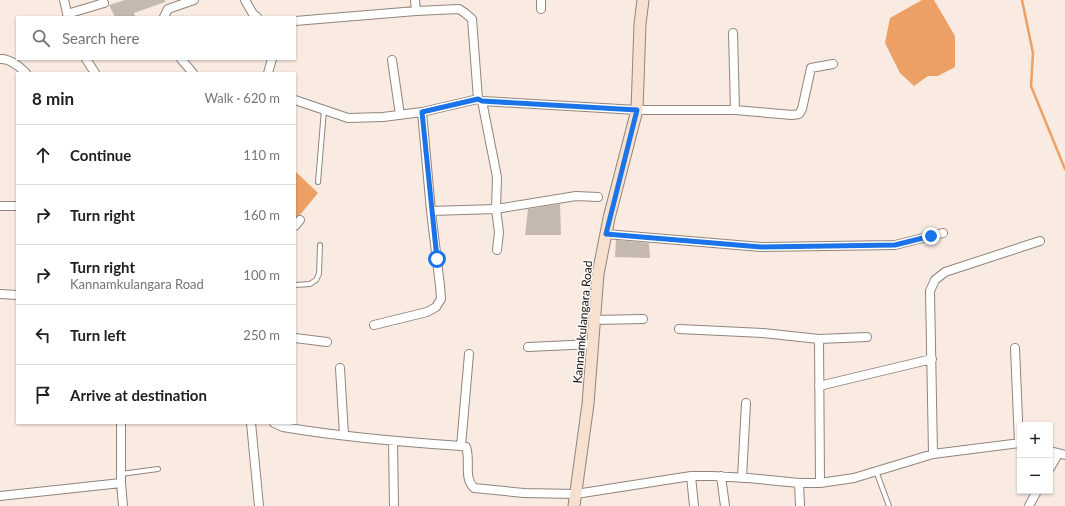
<!DOCTYPE html>
<meta charset="utf-8">
<style>
:root{--surface:#fff;--page:#f2f2f2;--text:#202124;--muted:#757577;--line:#e0e0e0}
body{margin:0;font-family:Lato,sans-serif;background:var(--page);color:var(--text)}
.controls{position:absolute;right:12px;bottom:12px;display:grid;overflow:hidden;border-radius:0px;box-shadow:0 1px 3px #0004}
.controls button{width:36px;height:36px;display:grid;place-items:center;padding:0;border:0;border-bottom:1px solid var(--line);background:var(--surface);color:var(--text);font:20px sans-serif}
.stop{position:absolute;width:12px;height:12px;margin:-9px;border:3px solid #1a73e8;border-radius:50%;background:#fff}
.stop.end{background:#1a73e8;border-color:#fff;box-shadow:0 1px 4px #0008}
.list{margin:0;padding:0;list-style:none}
h2{display:flex;justify-content:space-between;align-items:center;height:52px;margin:0;padding:0 16px;font-size:17px}
h2 small{font-size:13px;font-weight:400;color:var(--muted)}
.list li{display:grid;grid-template-columns:26px 1fr auto;gap:12px;align-items:center;box-sizing:border-box;height:60px;padding:0 16px;border-top:1px solid var(--line)}
.list b{display:block;font-size:15px;white-space:nowrap}
.list p{margin:0;font-size:13px;white-space:nowrap;color:var(--muted)}
.list em{font-size:13px;font-style:normal;color:var(--muted)}
.icon{flex:none;width:22px;height:22px;fill:none;stroke:currentColor;stroke-width:2;stroke-linecap:round;stroke-linejoin:round}
.map{position:relative;flex:none;width:1065px;height:506px;overflow:hidden}
.search{position:absolute;background:var(--surface);box-shadow:0 1px 3px #0004;left:16px;top:16px;width:280px;height:44px;display:flex;align-items:center;gap:10px;box-sizing:border-box;padding:0 14px;border-radius:0px;color:var(--muted);font-size:15px}
.panel{position:absolute;background:var(--surface);box-shadow:0 1px 3px #0004;left:16px;top:72px;width:280px;height:352px;border-radius:0px}
.map>svg:first-child{display:block}
.water{fill:#eca065}
.lines{fill:none;stroke-linecap:round;stroke-linejoin:round}
.stream{stroke:#eca065;stroke-width:2.5}
.building{fill:#c5b8ae}
.lane-casing{stroke:#91857c;stroke-width:6}
.street-casing{stroke:#91857c;stroke-width:10}
.secondary-casing{stroke:#91857c;stroke-width:13}
.lane{stroke:#fff;stroke-width:4}
.street{stroke:#fff;stroke-width:8}
.secondary{stroke:#f7e0cf;stroke-width:11}
.route{stroke:#1a73e8;stroke-width:5}
.labels{text-anchor:middle;stroke-width:3;stroke-linejoin:round;paint-order:stroke}
.street-label{font-size:12px;fill:#17130f;stroke:#fdfaf8}
</style>
<div class="map">
<svg width="1065" height="506" viewBox="0 0 1065 506">
<rect width="100%" height="100%" fill="#f9ebe1"/>
<path class="water" d="M922,0H934L955,36V67L938,76H928L914,86L900,73L885,43L890,18Z
M295,171L318,193L295,221Z"/>
<g class="lines">
<path class="stream" d="M1022,0L1033,53L1031,86L1065,169"/>
</g>
<path class="building" d="M125,0H165V2L134,13L135,16L131,17H115L109,5Z
M560,204L561,235H525L528,209Z
M616,240L649,243L650,258L615,257Z"/>
<g class="lines">
<defs>
<path id="lane" d="M318,182L324,110
M295,285L310,284L316,280L319,274L320,245
M876,471L889,506
M121,474L158,469"/>
<path id="street" d="M64,0L68,17
M245,0L253,14L257,17
M415,0L416,11
M541,0V9
M67,14L104,3
M164,17L168,9L194,0
M295,21L416,11L459,9L465,13L472,19L478,99L482,101L637,110H735L792,115L799,114L802,109L811,68L833,64
M733,33L735,110
M0,59C9,58 20,67 26,73
M86,59L95,73
M181,59L193,73
M392,60L400,115
M268,73L272,59
M295,100L348,118L383,117L422,112
M0,206H17
M431,211L496,209L497,177L482,101
M295,226L300,220
M606,234L761,247L895,245L943,233
M497,250L499,232L496,209L576,196L598,197
M0,294L17,295
M594,320L643,319
M374,325L427,312L436,307L441,299L440,286L431,211L422,112L478,99
M679,329L763,333L819,339
M295,338L327,342
M528,347L593,344
M1015,348L1019,443
M340,368L344,435
M819,386L932,359
M251,423L259,506
M274,423L283,427C342,437 401,442 461,446L466,447C471,461 463,477 474,488L524,493L576,494L691,476H712L748,478L799,483H820L854,478L933,454L1020,443
M393,441L394,506
M461,446L469,354
M1050,451L1065,455
M933,454L930,291L935,280L945,272L1040,241
M1050,468L1058,454
M691,476L694,506
M721,476L725,506
M742,478L746,403
M121,483L123,506
M799,483L800,506
M820,483L819,339L867,337
M0,496L121,483V423
M1029,506L1037,491"/>
<path id="secondary" d="M574,506L588,404L598,274L609,218L637,110L640,24L643,0"/>
</defs>
<use href="#lane" class="lane-casing"/>
<use href="#street" class="street-casing"/>
<use href="#secondary" class="secondary-casing"/>
<use href="#lane" class="lane"/>
<use href="#street" class="street"/>
<use href="#secondary" class="secondary"/>
</g>
<g class="lines">
<path class="route" d="M437,259L422,112L478,99L482,101L637,110L606,234L761,247L895,245L931,236"/>
</g>
<g class="labels">
<g class="street-label">
<text transform="translate(583 322) rotate(-85)" y="4">Kannamkulangara Road</text>
</g>
</g>
</svg>
<div class="controls">
<button>+</button>
<button>−</button>
</div>
<div class="stop" style="left:437px;top:259px"></div>
<div class="stop end" style="left:931px;top:236px"></div>
<div class="search"><svg class="icon" aria-label="search" viewBox="0 0 24 24"><circle cx="10" cy="10" r="6"/><path d="M15 15l6 6"/></svg>Search here</div>
<section class="panel">
<h2>8 min<small>Walk · 620 m</small></h2>
<ul class="list">
<li><svg class="icon" aria-label="ahead" viewBox="0 0 24 24"><path d="M12 20V5M6 11l6-6 6 6"/></svg><div><b>Continue</b></div><em>110 m</em></li>
<li><svg class="icon" aria-label="right" viewBox="0 0 24 24"><path d="M7 20v-9h11M14 6l5 5-5 5"/></svg><div><b>Turn right</b></div><em>160 m</em></li>
<li><svg class="icon" aria-label="right" viewBox="0 0 24 24"><path d="M7 20v-9h11M14 6l5 5-5 5"/></svg><div><b>Turn right</b><p>Kannamkulangara Road</p></div><em>100 m</em></li>
<li><svg class="icon" aria-label="left" viewBox="0 0 24 24"><path d="M17 20v-9H6M10 6l-5 5 5 5"/></svg><div><b>Turn left</b></div><em>250 m</em></li>
<li><svg class="icon" aria-label="arrive" viewBox="0 0 24 24"><path d="M6 21V4h12l-3 4 3 4H6"/></svg><div><b>Arrive at destination</b></div></li>
</ul>
</section>
</div>
